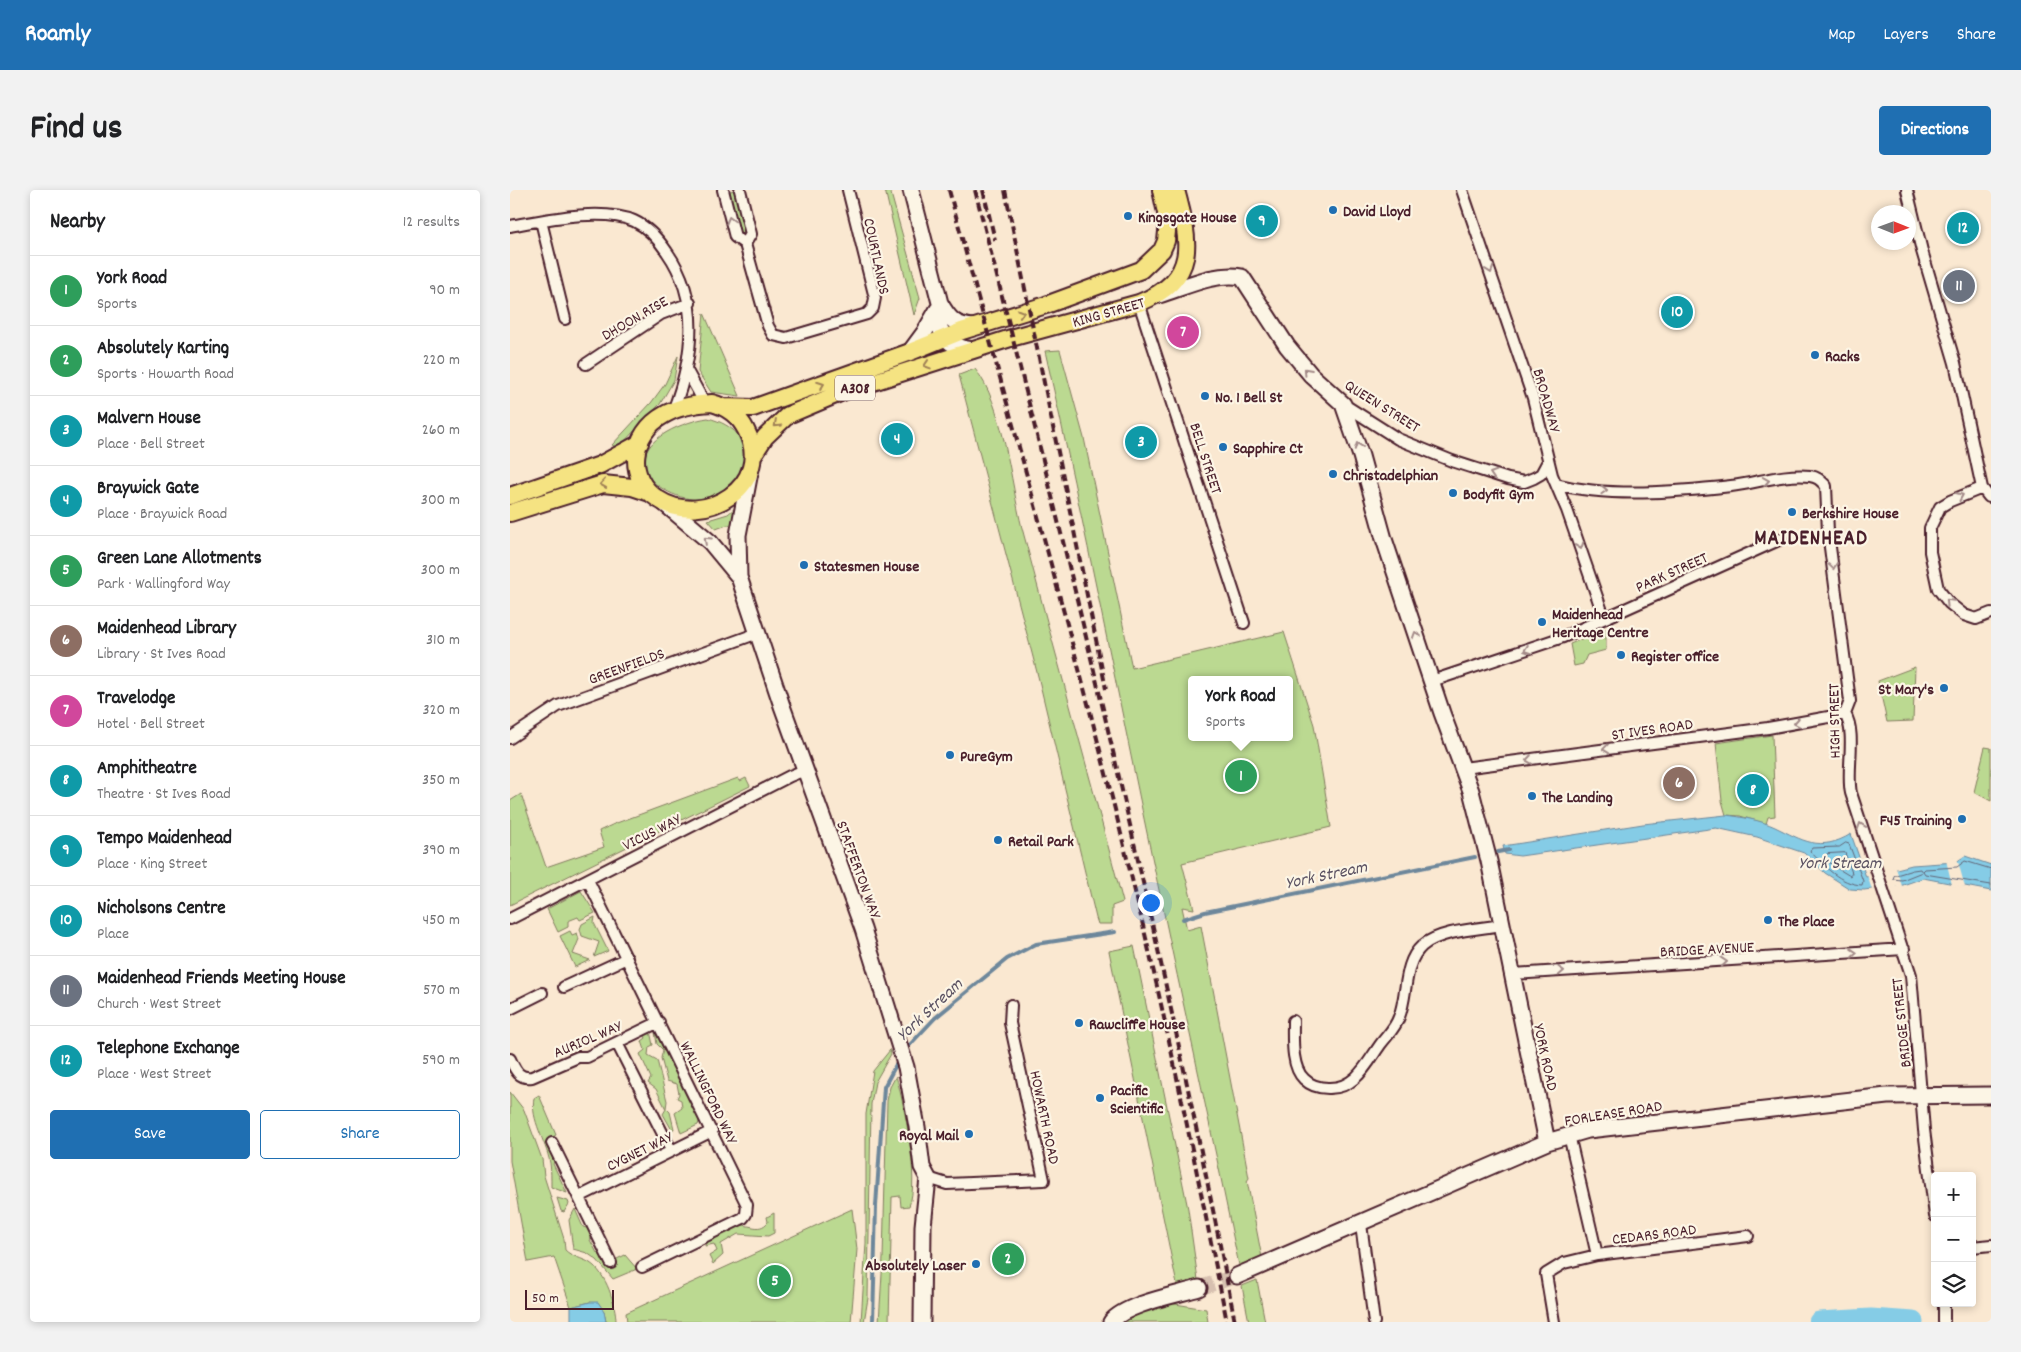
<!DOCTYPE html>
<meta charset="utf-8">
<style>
:root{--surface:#fff;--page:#f2f2f2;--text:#202124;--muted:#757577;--line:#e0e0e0;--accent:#1f6fb2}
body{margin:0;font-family:Dekko,sans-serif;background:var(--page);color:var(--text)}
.controls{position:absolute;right:15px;bottom:15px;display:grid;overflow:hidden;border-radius:5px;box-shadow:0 2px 8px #0003}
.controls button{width:45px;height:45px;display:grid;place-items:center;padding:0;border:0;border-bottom:1px solid var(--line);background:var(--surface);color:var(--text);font:25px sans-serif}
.compass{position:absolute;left:1361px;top:15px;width:45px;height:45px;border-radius:50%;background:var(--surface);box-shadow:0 2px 8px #0003;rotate:91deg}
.scale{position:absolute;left:15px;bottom:12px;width:89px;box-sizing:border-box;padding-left:5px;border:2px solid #4a1f2b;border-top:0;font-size:14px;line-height:18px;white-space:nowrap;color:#4a1f2b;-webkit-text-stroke:4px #fcf5e5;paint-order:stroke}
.you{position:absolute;left:640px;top:712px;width:18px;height:18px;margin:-12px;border:4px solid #fff;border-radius:50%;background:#1a73e8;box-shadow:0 0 0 8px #1a73e833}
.badge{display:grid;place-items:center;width:32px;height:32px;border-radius:50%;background:var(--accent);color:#fff;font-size:16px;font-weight:700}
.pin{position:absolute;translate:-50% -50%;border:2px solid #fff;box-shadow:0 1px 5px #0006}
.popup{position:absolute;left:678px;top:486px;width:105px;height:65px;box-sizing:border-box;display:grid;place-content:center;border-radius:5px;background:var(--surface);filter:drop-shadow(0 1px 4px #0005);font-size:16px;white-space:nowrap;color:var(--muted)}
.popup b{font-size:19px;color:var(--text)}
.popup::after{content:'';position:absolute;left:50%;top:100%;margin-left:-10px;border:10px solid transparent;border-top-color:var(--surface)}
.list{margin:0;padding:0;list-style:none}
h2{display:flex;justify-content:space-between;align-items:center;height:65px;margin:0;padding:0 20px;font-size:21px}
h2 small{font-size:16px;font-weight:400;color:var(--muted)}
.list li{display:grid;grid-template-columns:32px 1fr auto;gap:15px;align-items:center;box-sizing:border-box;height:70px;padding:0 20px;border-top:1px solid var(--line)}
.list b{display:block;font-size:19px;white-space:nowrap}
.list p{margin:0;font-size:16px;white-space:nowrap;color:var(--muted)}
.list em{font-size:16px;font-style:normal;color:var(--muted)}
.actions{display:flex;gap:10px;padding:15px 20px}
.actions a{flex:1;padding:11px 0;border:1px solid var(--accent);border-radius:5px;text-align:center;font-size:18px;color:var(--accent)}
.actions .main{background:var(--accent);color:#fff}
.icon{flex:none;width:28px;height:28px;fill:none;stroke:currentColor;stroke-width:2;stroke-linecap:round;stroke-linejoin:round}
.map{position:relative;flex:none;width:1481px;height:1132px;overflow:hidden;border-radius:5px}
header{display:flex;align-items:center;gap:30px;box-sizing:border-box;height:70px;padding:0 25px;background:var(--accent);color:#fff}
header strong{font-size:24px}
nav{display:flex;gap:28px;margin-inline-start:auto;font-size:18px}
.intro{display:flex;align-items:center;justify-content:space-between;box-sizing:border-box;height:120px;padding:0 30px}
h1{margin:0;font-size:35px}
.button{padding:12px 22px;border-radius:5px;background:var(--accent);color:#fff;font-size:18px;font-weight:700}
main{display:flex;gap:30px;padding:0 30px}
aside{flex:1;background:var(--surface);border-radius:5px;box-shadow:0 2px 8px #0003}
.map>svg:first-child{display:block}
.green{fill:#bbd991;stroke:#827c5e;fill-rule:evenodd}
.water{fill:#85cce6;stroke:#6d879b}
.pier{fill:#fae8d1}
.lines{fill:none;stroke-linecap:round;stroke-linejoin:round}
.shore{stroke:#626476;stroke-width:1}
.stream{stroke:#6d879b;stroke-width:4}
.river{stroke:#85cce6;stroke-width:21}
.secondary-tunnel{stroke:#d7c0b0;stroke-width:15;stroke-dasharray:15 8;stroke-linecap:butt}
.street-casing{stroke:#4a1f2b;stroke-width:14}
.secondary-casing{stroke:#4a1f2b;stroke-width:19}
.primary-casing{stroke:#4a1f2b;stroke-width:20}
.street{stroke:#fcf5e5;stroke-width:10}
.secondary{stroke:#fcf5e5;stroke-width:15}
.primary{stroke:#f5e382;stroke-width:16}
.rail{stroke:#4a1f2b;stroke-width:4;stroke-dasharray:8 4;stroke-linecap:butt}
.oneway{stroke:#a38a88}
.oneway2{stroke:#a08156}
.poi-dot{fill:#1f6fb2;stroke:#fcf5e5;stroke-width:2}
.labels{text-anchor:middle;stroke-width:4.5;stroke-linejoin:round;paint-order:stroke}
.shield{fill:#fcf5e5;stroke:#7f5f63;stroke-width:1}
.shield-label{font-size:15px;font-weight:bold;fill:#4a1f2b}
.poi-label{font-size:16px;font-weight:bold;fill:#4a1f2b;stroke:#fcf5e5;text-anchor:start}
.street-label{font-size:16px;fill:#4a1f2b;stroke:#fcf5e5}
.water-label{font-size:18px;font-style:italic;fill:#5c5363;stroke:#fcf5e5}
.district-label{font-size:21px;font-weight:bold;letter-spacing:1px;fill:#4a1f2b;stroke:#fcf5e5}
</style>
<header>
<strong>Roamly</strong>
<nav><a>Map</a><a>Layers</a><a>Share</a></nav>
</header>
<div class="intro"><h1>Find us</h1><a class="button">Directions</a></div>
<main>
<aside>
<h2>Nearby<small>12 results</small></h2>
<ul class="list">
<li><span class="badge" style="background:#2e9e5b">1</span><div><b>York Road</b><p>Sports</p></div><em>90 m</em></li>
<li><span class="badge" style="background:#2e9e5b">2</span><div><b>Absolutely Karting</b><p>Sports · Howarth Road</p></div><em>220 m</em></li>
<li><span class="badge" style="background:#0f9aa8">3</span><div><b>Malvern House</b><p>Place · Bell Street</p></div><em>260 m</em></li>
<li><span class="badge" style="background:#0f9aa8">4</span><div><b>Braywick Gate</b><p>Place · Braywick Road</p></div><em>300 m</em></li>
<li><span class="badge" style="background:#2e9e5b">5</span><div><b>Green Lane Allotments</b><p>Park · Wallingford Way</p></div><em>300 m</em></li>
<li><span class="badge" style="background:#8d6e63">6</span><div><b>Maidenhead Library</b><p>Library · St Ives Road</p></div><em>310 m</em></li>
<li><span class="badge" style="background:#d1479c">7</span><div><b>Travelodge</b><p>Hotel · Bell Street</p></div><em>320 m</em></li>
<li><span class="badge" style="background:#0f9aa8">8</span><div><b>Amphitheatre</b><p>Theatre · St Ives Road</p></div><em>350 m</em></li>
<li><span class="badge" style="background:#0f9aa8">9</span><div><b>Tempo Maidenhead</b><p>Place · King Street</p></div><em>390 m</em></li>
<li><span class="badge" style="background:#0f9aa8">10</span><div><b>Nicholsons Centre</b><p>Place</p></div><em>450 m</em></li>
<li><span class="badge" style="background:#6b7280">11</span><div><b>Maidenhead Friends Meeting House</b><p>Church · West Street</p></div><em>570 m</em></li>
<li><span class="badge" style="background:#0f9aa8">12</span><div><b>Telephone Exchange</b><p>Place · West Street</p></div><em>590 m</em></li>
</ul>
<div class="actions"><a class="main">Save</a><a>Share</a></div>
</aside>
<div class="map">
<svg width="1481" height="1132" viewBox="0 0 1481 1132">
<rect width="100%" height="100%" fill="#fae8d1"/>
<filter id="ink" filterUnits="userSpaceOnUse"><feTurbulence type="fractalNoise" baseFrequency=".02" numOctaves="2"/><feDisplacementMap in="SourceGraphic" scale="10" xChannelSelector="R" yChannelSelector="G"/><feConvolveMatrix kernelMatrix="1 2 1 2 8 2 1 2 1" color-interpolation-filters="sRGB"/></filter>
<g filter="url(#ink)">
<path class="green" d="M224,0L236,43L229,45L217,2Z
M375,0H380L410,108L404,125Z
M194,123L230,206L201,202L188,182Z
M550,160L574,248L622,478L774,442L804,535L821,637L672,673L684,719L672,717L677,740L691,736L739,988L737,991L739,1001L753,1073L731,1085C704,951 674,819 646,686C609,511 575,335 535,161ZM682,490H780V547H682Z
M168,166L164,190L150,214L108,258L102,255L141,213L155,194Z
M465,179C493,212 501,294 512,338C545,463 580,587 613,712L602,716V734H588L586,728L529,490L449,185Z
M198,228C278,249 217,342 150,297C142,292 137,286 135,276C129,248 176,231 198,228Z
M225,318L229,319L226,336L217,335L206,339L198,330L218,324Z
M1096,439V460L1077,465L1073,474L1064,476L1060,454Z
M1405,477L1403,531L1377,532L1368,491Z
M1262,545L1265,626L1258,627L1256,634L1230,626L1216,625L1212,611L1206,553Z
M1475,557L1481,558V611L1464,602Z
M228,588L230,591L236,588L240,596L0,715V611L11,604L36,677L94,657L89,641L104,634Z
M71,701L85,723L70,730L68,727L58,731V737L48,742L37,719Z
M85,727L84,733L98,761L84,767L89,752L72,746L70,739L72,734Z
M60,741L62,745L67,743L69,749L63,764L80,770L65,777L50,746Z
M624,756L678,1019L688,1090L667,1095L599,761Z
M140,841L143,855L139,857L138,865L147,870L157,911L156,918L160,922L164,939L162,940L153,924L156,919L146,899L138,893L141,888L130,864L135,860L132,851L136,848L133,842Z
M145,842L190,929L188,935L171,943L165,923L172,918L171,910L167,908L169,904L167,894L157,891L151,868L153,860L147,854Z
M380,860L381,864L365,892L361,914L358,1108L354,1132H351L356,1053V924L363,881Z
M386,886C394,913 410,991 399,1016L391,1017L390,1006L382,1007L379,1132H369L373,1068L377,911L380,897Z
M0,902L14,920L32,969L34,986L54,1049L55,1060C62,1067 72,1068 80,1073C96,1083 106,1114 106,1132H96L94,1121L80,1112L61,1117L44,1067L18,1072L0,971Z
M29,905L46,945L36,951L45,969L43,974L57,1003L41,997C41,989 41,980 40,973C36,951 20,930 24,908Z
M47,1008L58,1011L59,1014L54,1022L51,1021Z
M65,1019L73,1037L80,1039L82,1046L80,1050L87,1063L99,1073L115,1065L127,1079L103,1089L87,1070L77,1063L63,1059L59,1030Z
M342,1019L347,1059L341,1132H117L116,1123Z
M264,1023V1043L258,1046L228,1044L211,1054L213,1065L203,1074L199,1066L207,1061L204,1054L195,1056L196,1050C205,1046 215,1039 225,1036C239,1032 248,1044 258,1032L257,1027Z
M747,1090L755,1132H739L732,1096Z
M653,1112L696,1119L698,1132H613Z"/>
<path class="water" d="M1216,625C1232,627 1250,630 1265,637C1292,650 1310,663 1341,644L1356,687L1402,675L1446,672L1455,666L1481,675V701L1413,688L1393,695L1354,700L1340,699L1315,683L1294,663L1247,647L1206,638L1010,666L995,664L993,656L1133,634Z
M80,1112H88L94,1121L96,1132H61V1117Z"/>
<path class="pier" d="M1447,668L1455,697L1442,695L1436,670Z
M1386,678L1392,696L1362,700L1357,685Z"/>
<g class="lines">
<path class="shore" d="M1336,653L1339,654L1353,691L1352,695C1330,694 1314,676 1300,661L1302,658L1329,657Z
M1335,663L1342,683L1340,686L1322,675L1315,667L1317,664Z
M1481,679L1455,671L1447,677L1415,679L1413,681L1415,684L1481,695
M1403,680L1410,679L1412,682L1392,690L1383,689L1384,686Z"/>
<path class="stream" d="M988,662L999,660
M673,729L695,722L965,667
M394,861L425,828L497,769L526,754L605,742
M363,1132L366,1016L374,897L389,869"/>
<path class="river" d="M1309,1132L1361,1129L1403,1132"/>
<path class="secondary-tunnel" d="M689,1098L727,1086"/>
<defs>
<path id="street" d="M213,0L225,47L235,54L258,136L263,145L276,148L357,124L363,118L365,108L338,0
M230,0L241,44L235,54
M952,0L1023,208L1042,285L1057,320L1094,427
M1397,0L1412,61L1445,173L1472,298L1479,307H1481
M31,31L55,129
M0,36C34,30 92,17 124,31C137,37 149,50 157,62C191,110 183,169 163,221
M629,113L734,433
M76,174L151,124L180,113
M177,181L195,214
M833,214L888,249L942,271L998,289L1014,292L1024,288L1031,284L1038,271
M1046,294C1099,308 1167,302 1221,296C1246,293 1275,283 1300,286C1308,287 1311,291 1316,296L1318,342L1340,511L1335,524
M1472,298L1440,311L1430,317L1420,338V362L1428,399L1439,413L1454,425L1466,429L1481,423
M922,491L1053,447L1271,349
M1335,524C1347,543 1336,581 1341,603L1401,785L1414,940L1425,1026
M0,548L48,516L248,443
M953,578L1258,538L1335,524
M78,690L237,1015L236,1024L233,1028L132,1077
M0,729L280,586L295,580
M1003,784L1394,759
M54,797L117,768
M0,819L32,803
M783,831C783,849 781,877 794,889C801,896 808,898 818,898C845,899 856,875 870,855C877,845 885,839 889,827C898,804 893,773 912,756C930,740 970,739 992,735
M107,853L161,960
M0,869C5,879 8,889 22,887L68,867H77L149,832
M1059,945L1087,1065L1238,1046
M42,953L101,1073
M418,988L437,994L534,990L500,833L501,815
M69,1007L202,941
M851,1034L864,1132
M1462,1057L1481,1055
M1044,1132L1036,1084L1054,1073L1087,1065
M1434,1132V1113"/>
<path id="secondary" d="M401,0L430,113C439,129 445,136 464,137
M649,105C675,97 705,82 732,87L777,156L801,185L833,214L851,266L874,349L932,523L961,601L979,671L1037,952
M426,123C431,148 437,156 463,160
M400,162L414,143L428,119
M240,282L228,345L229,387L272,516L353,739L396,877L407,937L412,977L418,988L413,1036L412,1132
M154,313L200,352L229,387
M727,1086L1037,952L1078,940L1377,906L1481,905
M601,1132C615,1114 666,1105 689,1098"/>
<path id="primary" d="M202,213C217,217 229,226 236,240C265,295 193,339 148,309C115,288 121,243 154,225C167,217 186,214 202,213Z
M214,217L243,218L257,213L400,162L452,141L536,115L631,80L652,60L656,51L658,32L651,0
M244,264L255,247L278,225L335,201L504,147L629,113C689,89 680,52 666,0
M0,306L90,275L130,253
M0,323L93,294L122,297L140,303"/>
</defs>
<use href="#street" class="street-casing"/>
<use href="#secondary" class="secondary-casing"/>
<use href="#primary" class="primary-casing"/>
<use href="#street" class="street"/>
<use href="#secondary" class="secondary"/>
<use href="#primary" class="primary"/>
<path class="rail" d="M439,0C500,228 566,456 621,685C657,833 687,982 717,1132
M465,0C561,375 652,752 725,1132
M473,0L485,50
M495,0L596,499"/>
</g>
<defs><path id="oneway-chevron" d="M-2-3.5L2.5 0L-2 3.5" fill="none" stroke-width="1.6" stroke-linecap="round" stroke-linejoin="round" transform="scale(1.25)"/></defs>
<g class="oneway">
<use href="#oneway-chevron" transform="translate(220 30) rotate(-105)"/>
<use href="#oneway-chevron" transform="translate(980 80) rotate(71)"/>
<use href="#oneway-chevron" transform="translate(797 181) rotate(-132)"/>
<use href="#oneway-chevron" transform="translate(848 256) rotate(-110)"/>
<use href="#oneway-chevron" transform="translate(983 284) rotate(-162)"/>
<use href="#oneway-chevron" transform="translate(1256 291) rotate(-9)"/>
<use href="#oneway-chevron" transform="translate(1094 300) rotate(2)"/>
<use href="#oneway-chevron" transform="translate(1450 306) rotate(-24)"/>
<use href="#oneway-chevron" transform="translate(197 350) rotate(-137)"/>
<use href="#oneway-chevron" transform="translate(1070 356) rotate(71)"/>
<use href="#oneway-chevron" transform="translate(1323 376) rotate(82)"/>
<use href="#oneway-chevron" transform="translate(1439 412) rotate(-134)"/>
<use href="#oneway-chevron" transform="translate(906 445) rotate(-108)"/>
<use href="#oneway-chevron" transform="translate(1017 460) rotate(160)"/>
<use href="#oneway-chevron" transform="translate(1287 533) rotate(170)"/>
<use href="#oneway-chevron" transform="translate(1096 559) rotate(173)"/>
<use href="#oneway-chevron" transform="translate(1019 570) rotate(172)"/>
<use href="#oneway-chevron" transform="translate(1351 636) rotate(-109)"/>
<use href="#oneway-chevron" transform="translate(1344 763) rotate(-4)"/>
<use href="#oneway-chevron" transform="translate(1214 772) rotate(-4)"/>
<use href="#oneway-chevron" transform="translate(1051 781) rotate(-3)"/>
</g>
<g class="oneway2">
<use href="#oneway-chevron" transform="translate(511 123) rotate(-17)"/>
<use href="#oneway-chevron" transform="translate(417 175) rotate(162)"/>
<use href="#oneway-chevron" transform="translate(311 195) rotate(-20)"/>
<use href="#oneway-chevron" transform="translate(267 234) rotate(137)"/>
<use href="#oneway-chevron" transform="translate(93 294) rotate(172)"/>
</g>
</g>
<g class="poi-dot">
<circle cx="823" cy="20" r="5"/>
<circle cx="618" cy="26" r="5"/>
<circle cx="1305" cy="165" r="5"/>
<circle cx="695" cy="206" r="5"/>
<circle cx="713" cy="257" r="5"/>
<circle cx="823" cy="284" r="5"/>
<circle cx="943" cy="303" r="5"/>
<circle cx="1282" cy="322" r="5"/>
<circle cx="294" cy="375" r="5"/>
<circle cx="1032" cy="432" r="5"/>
<circle cx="1111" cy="465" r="5"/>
<circle cx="1434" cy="498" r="5"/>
<circle cx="440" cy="565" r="5"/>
<circle cx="1022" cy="606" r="5"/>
<circle cx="1452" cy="629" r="5"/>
<circle cx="488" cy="650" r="5"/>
<circle cx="1258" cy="730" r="5"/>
<circle cx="569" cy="833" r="5"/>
<circle cx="590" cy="908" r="5"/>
<circle cx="459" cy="944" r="5"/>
<circle cx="466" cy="1074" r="5"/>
</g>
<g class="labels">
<rect class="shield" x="325" y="185.5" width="40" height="25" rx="4"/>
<g class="shield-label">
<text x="345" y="203">A308</text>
</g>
<g class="poi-label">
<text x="833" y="26">David Lloyd</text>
<text x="628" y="32">Kingsgate House</text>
<text x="1315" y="171">Racks</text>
<text x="705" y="212">No. 1 Bell St</text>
<text x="723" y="263">Sapphire Ct</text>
<text x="833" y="290">Christadelphian</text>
<text x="953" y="309">Bodyfit Gym</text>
<text x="1292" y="328">Berkshire House</text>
<text x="304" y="381">Statesmen House</text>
<text x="1042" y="429">Maidenhead<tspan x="1042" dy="18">Heritage Centre</tspan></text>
<text x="1121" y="471">Register office</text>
<text x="1424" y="504" text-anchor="end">St Mary's</text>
<text x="450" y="571">PureGym</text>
<text x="1032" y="612">The Landing</text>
<text x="1442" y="635" text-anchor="end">F45 Training</text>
<text x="498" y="656">Retail Park</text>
<text x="1268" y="736">The Place</text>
<text x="579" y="839">Rawcliffe House</text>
<text x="600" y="905">Pacific<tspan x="600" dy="18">Scientific</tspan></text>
<text x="449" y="950" text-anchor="end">Royal Mail</text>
<text x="456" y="1080" text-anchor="end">Absolutely Laser</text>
</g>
<g class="street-label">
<text transform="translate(368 66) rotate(78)" y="6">COURTLANDS</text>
<text transform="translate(598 121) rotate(-16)" y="6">KING STREET</text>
<text transform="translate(124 127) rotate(-30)" y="6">DHOON RISE</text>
<text transform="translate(1038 210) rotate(74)" y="6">BROADWAY</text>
<text transform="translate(873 215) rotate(32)" y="6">QUEEN STREET</text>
<text transform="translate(697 268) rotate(72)" y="6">BELL STREET</text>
<text transform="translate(1161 381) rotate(-24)" y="6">PARK STREET</text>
<text transform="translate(116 475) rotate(-20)" y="6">GREENFIELDS</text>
<text transform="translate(1323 531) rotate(-91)" y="6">HIGH STREET</text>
<text transform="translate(1142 538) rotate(-8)" y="6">ST IVES ROAD</text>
<text transform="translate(141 641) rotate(-27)" y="6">VICUS WAY</text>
<text transform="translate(350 679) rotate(70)" y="6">STAFFERTON WAY</text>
<text transform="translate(1197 758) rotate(-3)" y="6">BRIDGE AVENUE</text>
<text transform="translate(1390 833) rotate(-96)" y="6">BRIDGE STREET</text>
<text transform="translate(77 848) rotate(-23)" y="6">AURIOL WAY</text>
<text transform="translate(1037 867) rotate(78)" y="6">YORK ROAD</text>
<text transform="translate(200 902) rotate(64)" y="6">WALLINGFORD WAY</text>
<text transform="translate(1103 922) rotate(-9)" y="6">FORLEASE ROAD</text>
<text transform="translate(536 927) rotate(78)" y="6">HOWARTH ROAD</text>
<text transform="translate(129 960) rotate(-26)" y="6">CYGNET WAY</text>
<text transform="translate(1144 1043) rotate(-7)" y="6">CEDARS ROAD</text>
</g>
<g class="water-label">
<text x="1330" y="678">York Stream</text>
<text transform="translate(816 684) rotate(-12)" y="6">York Stream</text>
<text transform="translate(419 819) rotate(-43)" y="6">York Stream</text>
</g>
<g class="district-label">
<text x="1301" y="354">MAIDENHEAD</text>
</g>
</g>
</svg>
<div class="controls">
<button>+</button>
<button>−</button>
<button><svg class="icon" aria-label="layers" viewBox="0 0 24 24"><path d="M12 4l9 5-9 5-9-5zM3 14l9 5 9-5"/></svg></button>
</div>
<svg class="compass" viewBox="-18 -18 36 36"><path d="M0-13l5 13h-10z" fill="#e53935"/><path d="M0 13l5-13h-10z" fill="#757577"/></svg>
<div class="scale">50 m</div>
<div class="you"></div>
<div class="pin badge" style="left:731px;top:586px;background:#2e9e5b">1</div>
<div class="popup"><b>York Road</b>Sports</div>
<div class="pin badge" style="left:498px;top:1069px;background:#2e9e5b">2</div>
<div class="pin badge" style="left:631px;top:252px;background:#0f9aa8">3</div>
<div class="pin badge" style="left:387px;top:249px;background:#0f9aa8">4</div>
<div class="pin badge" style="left:265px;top:1091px;background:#2e9e5b">5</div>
<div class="pin badge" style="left:1169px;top:593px;background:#8d6e63">6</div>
<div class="pin badge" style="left:673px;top:142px;background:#d1479c">7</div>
<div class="pin badge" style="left:1243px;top:600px;background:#0f9aa8">8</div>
<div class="pin badge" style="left:752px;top:31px;background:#0f9aa8">9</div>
<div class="pin badge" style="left:1167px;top:122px;background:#0f9aa8">10</div>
<div class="pin badge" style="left:1449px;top:96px;background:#6b7280">11</div>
<div class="pin badge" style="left:1453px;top:38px;background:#0f9aa8">12</div>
</div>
</main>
